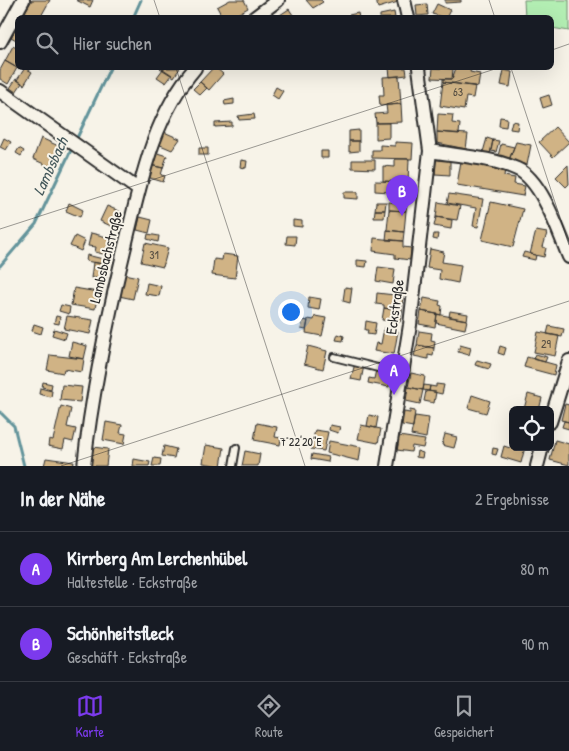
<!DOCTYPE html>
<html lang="de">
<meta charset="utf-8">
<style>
:root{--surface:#171b24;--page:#242831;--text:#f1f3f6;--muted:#9ea1a6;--line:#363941;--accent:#7c3aed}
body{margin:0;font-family:"Patrick Hand",sans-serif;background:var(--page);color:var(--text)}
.controls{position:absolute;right:15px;bottom:15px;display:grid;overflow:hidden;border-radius:8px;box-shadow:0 5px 20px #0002}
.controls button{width:45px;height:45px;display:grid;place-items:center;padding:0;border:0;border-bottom:1px solid var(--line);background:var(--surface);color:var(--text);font:25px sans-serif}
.you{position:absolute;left:290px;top:311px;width:18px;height:18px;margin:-12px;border:4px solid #fff;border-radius:50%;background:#1a73e8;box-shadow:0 0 0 8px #1a73e833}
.badge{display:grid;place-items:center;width:32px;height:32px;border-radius:50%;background:var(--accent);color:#fff;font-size:16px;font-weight:700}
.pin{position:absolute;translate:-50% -41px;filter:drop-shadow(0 1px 2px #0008)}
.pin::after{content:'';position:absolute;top:26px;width:18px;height:15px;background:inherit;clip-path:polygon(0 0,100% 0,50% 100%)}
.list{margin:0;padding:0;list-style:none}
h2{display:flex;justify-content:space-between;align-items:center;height:65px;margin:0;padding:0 20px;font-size:21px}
h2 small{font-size:16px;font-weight:400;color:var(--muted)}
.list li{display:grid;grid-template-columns:32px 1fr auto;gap:15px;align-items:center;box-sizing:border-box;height:75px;padding:0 20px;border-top:1px solid var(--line)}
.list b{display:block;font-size:19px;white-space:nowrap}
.list p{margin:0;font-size:16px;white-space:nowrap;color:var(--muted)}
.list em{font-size:16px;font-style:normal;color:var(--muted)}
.icon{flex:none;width:28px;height:28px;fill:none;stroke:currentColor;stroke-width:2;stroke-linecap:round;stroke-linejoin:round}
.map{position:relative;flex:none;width:569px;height:466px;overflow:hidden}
.search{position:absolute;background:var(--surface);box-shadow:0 5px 20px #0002;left:15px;right:15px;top:15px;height:55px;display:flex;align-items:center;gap:12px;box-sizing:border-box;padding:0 18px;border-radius:8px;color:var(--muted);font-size:19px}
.sheet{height:215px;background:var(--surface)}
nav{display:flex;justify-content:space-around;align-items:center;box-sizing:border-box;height:70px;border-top:1px solid var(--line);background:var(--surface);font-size:14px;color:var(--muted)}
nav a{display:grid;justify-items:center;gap:2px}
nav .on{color:var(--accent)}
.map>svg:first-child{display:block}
.green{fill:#b3eeb3;stroke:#6f8c6f}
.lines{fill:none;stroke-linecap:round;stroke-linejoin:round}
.stream{stroke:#64949b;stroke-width:3}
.building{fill:#d0b385;stroke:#2b2b2b}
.lane-casing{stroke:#2b2b2b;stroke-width:10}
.street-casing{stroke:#2b2b2b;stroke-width:16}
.lane{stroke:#f7f3e8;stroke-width:6}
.street{stroke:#f7f3e8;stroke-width:12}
.ticks{fill:none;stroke:#2b2b2b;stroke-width:1;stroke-opacity:0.45}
.labels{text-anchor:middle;stroke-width:4;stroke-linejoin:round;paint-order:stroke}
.number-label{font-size:12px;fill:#544d42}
.street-label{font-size:15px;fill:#2b2b2b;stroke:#f7f3e8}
.water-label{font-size:16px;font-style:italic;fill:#43575a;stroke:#f7f3e8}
.ticks-label{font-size:12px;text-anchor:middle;fill:#2b2b2b;stroke:#f7f3e8;stroke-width:4;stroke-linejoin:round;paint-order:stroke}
</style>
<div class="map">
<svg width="569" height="466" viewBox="0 0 569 466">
<rect width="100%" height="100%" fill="#f7f3e8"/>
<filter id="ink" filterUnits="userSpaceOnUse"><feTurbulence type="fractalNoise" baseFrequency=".02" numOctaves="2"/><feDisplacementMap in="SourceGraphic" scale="10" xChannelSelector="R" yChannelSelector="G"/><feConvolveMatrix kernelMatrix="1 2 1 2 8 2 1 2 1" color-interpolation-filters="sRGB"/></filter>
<g filter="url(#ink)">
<path class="green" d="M524,0H569V31L552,28V18L525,17Z"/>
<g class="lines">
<path class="stream" d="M133,18L141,0
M76,140L110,68
M0,266L36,224L73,146
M0,412L14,426L24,466"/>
</g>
<path class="building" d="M32,0H50L40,18H35L25,12Z
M76,0H93L90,7Z
M230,0H244L248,8L230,18H223L217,7Z
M306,0H321L323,2L313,8Z
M376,0H398V2L378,8Z
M445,0H461V2L445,3Z
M427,4L428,15L417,16L416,5Z
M437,4L450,10L446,18L432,14Z
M289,9L295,18H278L277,17Z
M394,12L395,18H380V15Z
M358,13L359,18H350L349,15Z
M18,26V41L11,37Z
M13,46L18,49L19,69L5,61Z
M5,61L17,68L8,84L0,79V70Z
M25,68L32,72L24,85L17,80Z
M160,68H180L174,77Z
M213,68H216L223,74L209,90L200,82Z
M389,68H406L407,75L390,77Z
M433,68L453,69L452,79L432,78Z
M456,68H471L470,72L480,74L478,87L443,82V79H452Z
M163,69L172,75L166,83L157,77Z
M504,70L512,72L510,87L501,85Z
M399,76L401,104L380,106L379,95H384L383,77Z
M16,79L22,83L16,92L10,88Z
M200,82L207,88L200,95L193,89Z
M443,82L475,86L473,98L466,97L464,110L440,106Z
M276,87L283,91L278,99L272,95Z
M549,95L552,105L543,108L540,98Z
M234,99V104L225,105L224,101Z
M401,104L402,122L376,123L375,114L387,113L386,105Z
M254,114L255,119L239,120L238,116Z
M438,114L453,115L452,123L460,124L459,134L437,132Z
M500,117L507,118L506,127L499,126Z
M512,121L518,122L517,130L510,129Z
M232,122V126L215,127V123Z
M376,123H389V138L376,139Z
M555,127L569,142L553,157L539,142Z
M359,130V141H349V131Z
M164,132L180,139L172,150L158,144Z
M437,132L468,134L466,149L437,143Z
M4,138L11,142L6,150L0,147Z
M41,138L65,149L55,169L33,159Z
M487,138L493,140L490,154L483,152Z
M493,140L499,141L496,152L491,151Z
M349,141H359V151L349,152Z
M395,142L413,143L412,159L372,158V150H380V145L395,146Z
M516,142L531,145L527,165L509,160Z
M501,144L514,147L509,160L498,156Z
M19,148L24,151L21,156L16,153Z
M199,148H208V155H199Z
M321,151H328V158H321Z
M154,152L167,156L163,168L150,165Z
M436,158L450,159V175L435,174Z
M395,159H409L408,182L383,181V166L395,167Z
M241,160L247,161L246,168L240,167Z
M352,160H375V169L352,168Z
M461,161L505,169L504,176L515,178L514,184L525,186L523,196L457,185Z
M150,165L163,168L161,175L165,176L163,182L147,177Z
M568,165L569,184L566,187L556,177Z
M375,181L408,182V197H391V189L389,192L375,191Z
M344,192H358V199L344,198Z
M449,194L483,199L478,227L473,226L476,208L447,203Z
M376,202H386L385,210H375Z
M389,202L407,204L406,211L389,210Z
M438,202L460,206L457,220L436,217Z
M491,202L523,209L513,247L482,240Z
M69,203L83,210L80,217L66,211Z
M107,206L121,212L113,227L100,221Z
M375,210H385L384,218H374Z
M389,210L406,211L404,232L387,230Z
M140,217L152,220L149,233L137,230Z
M436,217L452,220L451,229L434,226Z
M293,220L302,221V227L293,226Z
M387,230L404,232L403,241L386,240Z
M536,231L547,233L543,247L546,248L544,257L530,254Z
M91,233L111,238L107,255L95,252L96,247L88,246Z
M148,234L159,236L158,242L147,239Z
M434,234H438L437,240L433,239Z
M75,236L85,241L81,251L70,246Z
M287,236H296L295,245L286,244Z
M374,238L403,241V247L411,248L410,260L395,258V254L373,251Z
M145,243L168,248L163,267L141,262Z
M430,249L444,252L442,262L461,265L458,283L439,279L440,270L427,268Z
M524,252L536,255L535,260L522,257Z
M223,254L238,256L235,278L212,275L214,259L222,260Z
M87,255L103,259L102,264L86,261Z
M357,260L367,261L366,267L357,266Z
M93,262L108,265L106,278H91Z
M378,267L395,269L393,284L376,281Z
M124,274L138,277L133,299L119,296Z
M147,283L161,286L159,296L145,294Z
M345,287L352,288L350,303L343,301Z
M74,288L98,292L95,309L71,305Z
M377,293L403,296L402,311L384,308V305L376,304Z
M309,297L321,299L319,310L308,308Z
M424,298L440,301L439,305L442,306L441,315L421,311Z
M61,305L70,307L69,314L59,311Z
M384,308L402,311L400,322L382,320Z
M421,311L437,314L435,327L419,324Z
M450,311L468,314L467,320L449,317Z
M437,314L467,320L465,329L436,323Z
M56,316L60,317L59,324L54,323Z
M67,316L93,320L90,334L64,329Z
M315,316L326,318L322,336L306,333L308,319L314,320Z
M303,320L308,321L306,330L301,329Z
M366,321L376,323L374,335L367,334L368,330H365Z
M34,324L43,327L41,334L32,331Z
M549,326L564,329L562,337L547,334Z
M384,328L398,331L394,354L374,351L376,343L381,344Z
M54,329L67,333L65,339L52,335Z
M419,331L432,333L431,340L435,341L434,348L417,345Z
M538,332L559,336L555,356L534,352Z
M338,334L344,336L343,341L336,340Z
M72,342L87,346L84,359L69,356Z
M417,345L434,348L433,356L428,355V359L414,356Z
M460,345L471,348L469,355L458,352Z
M308,346L327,351L323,369L304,364Z
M500,346L506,348L504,355L498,353Z
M535,354L547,357L545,362L533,359Z
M50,355L84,359L82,372L64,369L63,373L47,370Z
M527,357L556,365L554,375L524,367Z
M477,360L491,364L489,369L475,365Z
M355,363L364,365L361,381L351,379Z
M376,370L391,373L389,387L368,383L369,378L374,379Z
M411,373L425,376L423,390L408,387Z
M43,382L52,384L51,389L42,387Z
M436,384L444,385L442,394L429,391L430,386L436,387Z
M62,385L82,387L80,402L60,400Z
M424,385L430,386L429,391L423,390Z
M408,387L423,390L420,404L406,401Z
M40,388L52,391L51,397L39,394Z
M426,391L436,392L434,403L424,401Z
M528,394L542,398L539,410L524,409Z
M472,395L490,401L486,413L468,408Z
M565,404L569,405V422L561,420Z
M61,406L71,409L67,427L76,429L73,442L65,440L63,449L48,446L49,439L53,440Z
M410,410L415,411L413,427L402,425L404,412L410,413Z
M369,415L378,417L376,428L367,426Z
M415,416L429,418L426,438L411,435Z
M564,421L569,422V429L562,427Z
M106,422L122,425L120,433L126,434L124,444L103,440Z
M257,423L277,427L275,437L281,438L280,445L254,440Z
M330,425L340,427L338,433L329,430Z
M361,425L381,429L378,443L358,439Z
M315,430L328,432L324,451L311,449Z
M445,434L457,437L454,448L442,445Z
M399,436L425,440L423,448L412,446L411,452L397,450Z
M555,440L569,444V465L550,460Z
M329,441L361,447L359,461L327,453Z
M512,441L513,447H525L521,463L501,457L504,446L510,448Z
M206,445L224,448L221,466L203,463Z
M164,446L176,449L174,458L162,456Z
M93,447L108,449L106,466H91Z
M493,448L498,449L496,455L492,454Z
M245,451L260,454L258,466H242Z
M417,451L423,453L422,458L416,457Z
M312,454L329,457L328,462L311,459Z
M46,458L74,462L73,466H44Z
M154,458L161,459L160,466H152Z
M134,459L150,462L149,466H133Z"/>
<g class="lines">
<defs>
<path id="lane" d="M334,357L402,374
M233,466L236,448"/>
<path id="street" d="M404,0L408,18
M254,18L278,0
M0,42L23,0
M0,91L139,190
M430,151C458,156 491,157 517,169C542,180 559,233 569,257
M550,422L569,361
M84,466C92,390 108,316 126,242C141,181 153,117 195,68
M387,466L410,325L430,151L419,68
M537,466L542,447"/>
</defs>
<use href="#lane" class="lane-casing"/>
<use href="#street" class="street-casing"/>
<use href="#lane" class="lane"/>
<use href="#street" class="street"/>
</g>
</g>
<path class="ticks" d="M154,0L160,18M489,0L495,18M552,50L569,44M176,68L305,466M511,68L569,245M0,229L498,68M61,466L569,301"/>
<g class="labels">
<g class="number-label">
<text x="458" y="96">63</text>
<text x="154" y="259">31</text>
<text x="546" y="348">29</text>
</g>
<g class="street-label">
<text transform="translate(106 257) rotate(-76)" y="5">Lambsbachstraße</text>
<text transform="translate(395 307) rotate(-82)" y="5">Eckstraße</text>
</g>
<g class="water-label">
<text transform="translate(50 166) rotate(-65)" y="6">Lambsbach</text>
</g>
</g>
<g class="ticks-label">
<text x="301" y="446">7°22'20"E</text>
</g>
</svg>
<div class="controls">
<button><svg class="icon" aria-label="locate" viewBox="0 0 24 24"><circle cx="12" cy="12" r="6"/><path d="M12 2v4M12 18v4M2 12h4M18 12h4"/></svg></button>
</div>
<div class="you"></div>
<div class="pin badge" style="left:394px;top:395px">A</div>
<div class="pin badge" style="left:402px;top:216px">B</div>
<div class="search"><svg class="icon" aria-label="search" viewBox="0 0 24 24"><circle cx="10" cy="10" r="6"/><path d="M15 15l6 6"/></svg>Hier suchen</div>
</div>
<section class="sheet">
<h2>In der Nähe<small>2 Ergebnisse</small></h2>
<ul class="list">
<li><span class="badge">A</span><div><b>Kirrberg Am Lerchenhübel</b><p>Haltestelle · Eckstraße</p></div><em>80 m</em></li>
<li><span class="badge">B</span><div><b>Schönheitsfleck</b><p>Geschäft · Eckstraße</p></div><em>90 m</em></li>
</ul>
</section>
<nav>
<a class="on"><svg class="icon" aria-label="map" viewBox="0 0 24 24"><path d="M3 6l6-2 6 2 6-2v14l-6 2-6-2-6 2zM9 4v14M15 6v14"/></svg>Karte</a>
<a><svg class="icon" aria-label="directions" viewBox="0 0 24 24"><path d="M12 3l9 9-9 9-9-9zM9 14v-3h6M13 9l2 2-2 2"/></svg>Route</a>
<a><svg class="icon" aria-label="saved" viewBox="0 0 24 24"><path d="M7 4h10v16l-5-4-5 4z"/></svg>Gespeichert</a>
</nav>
